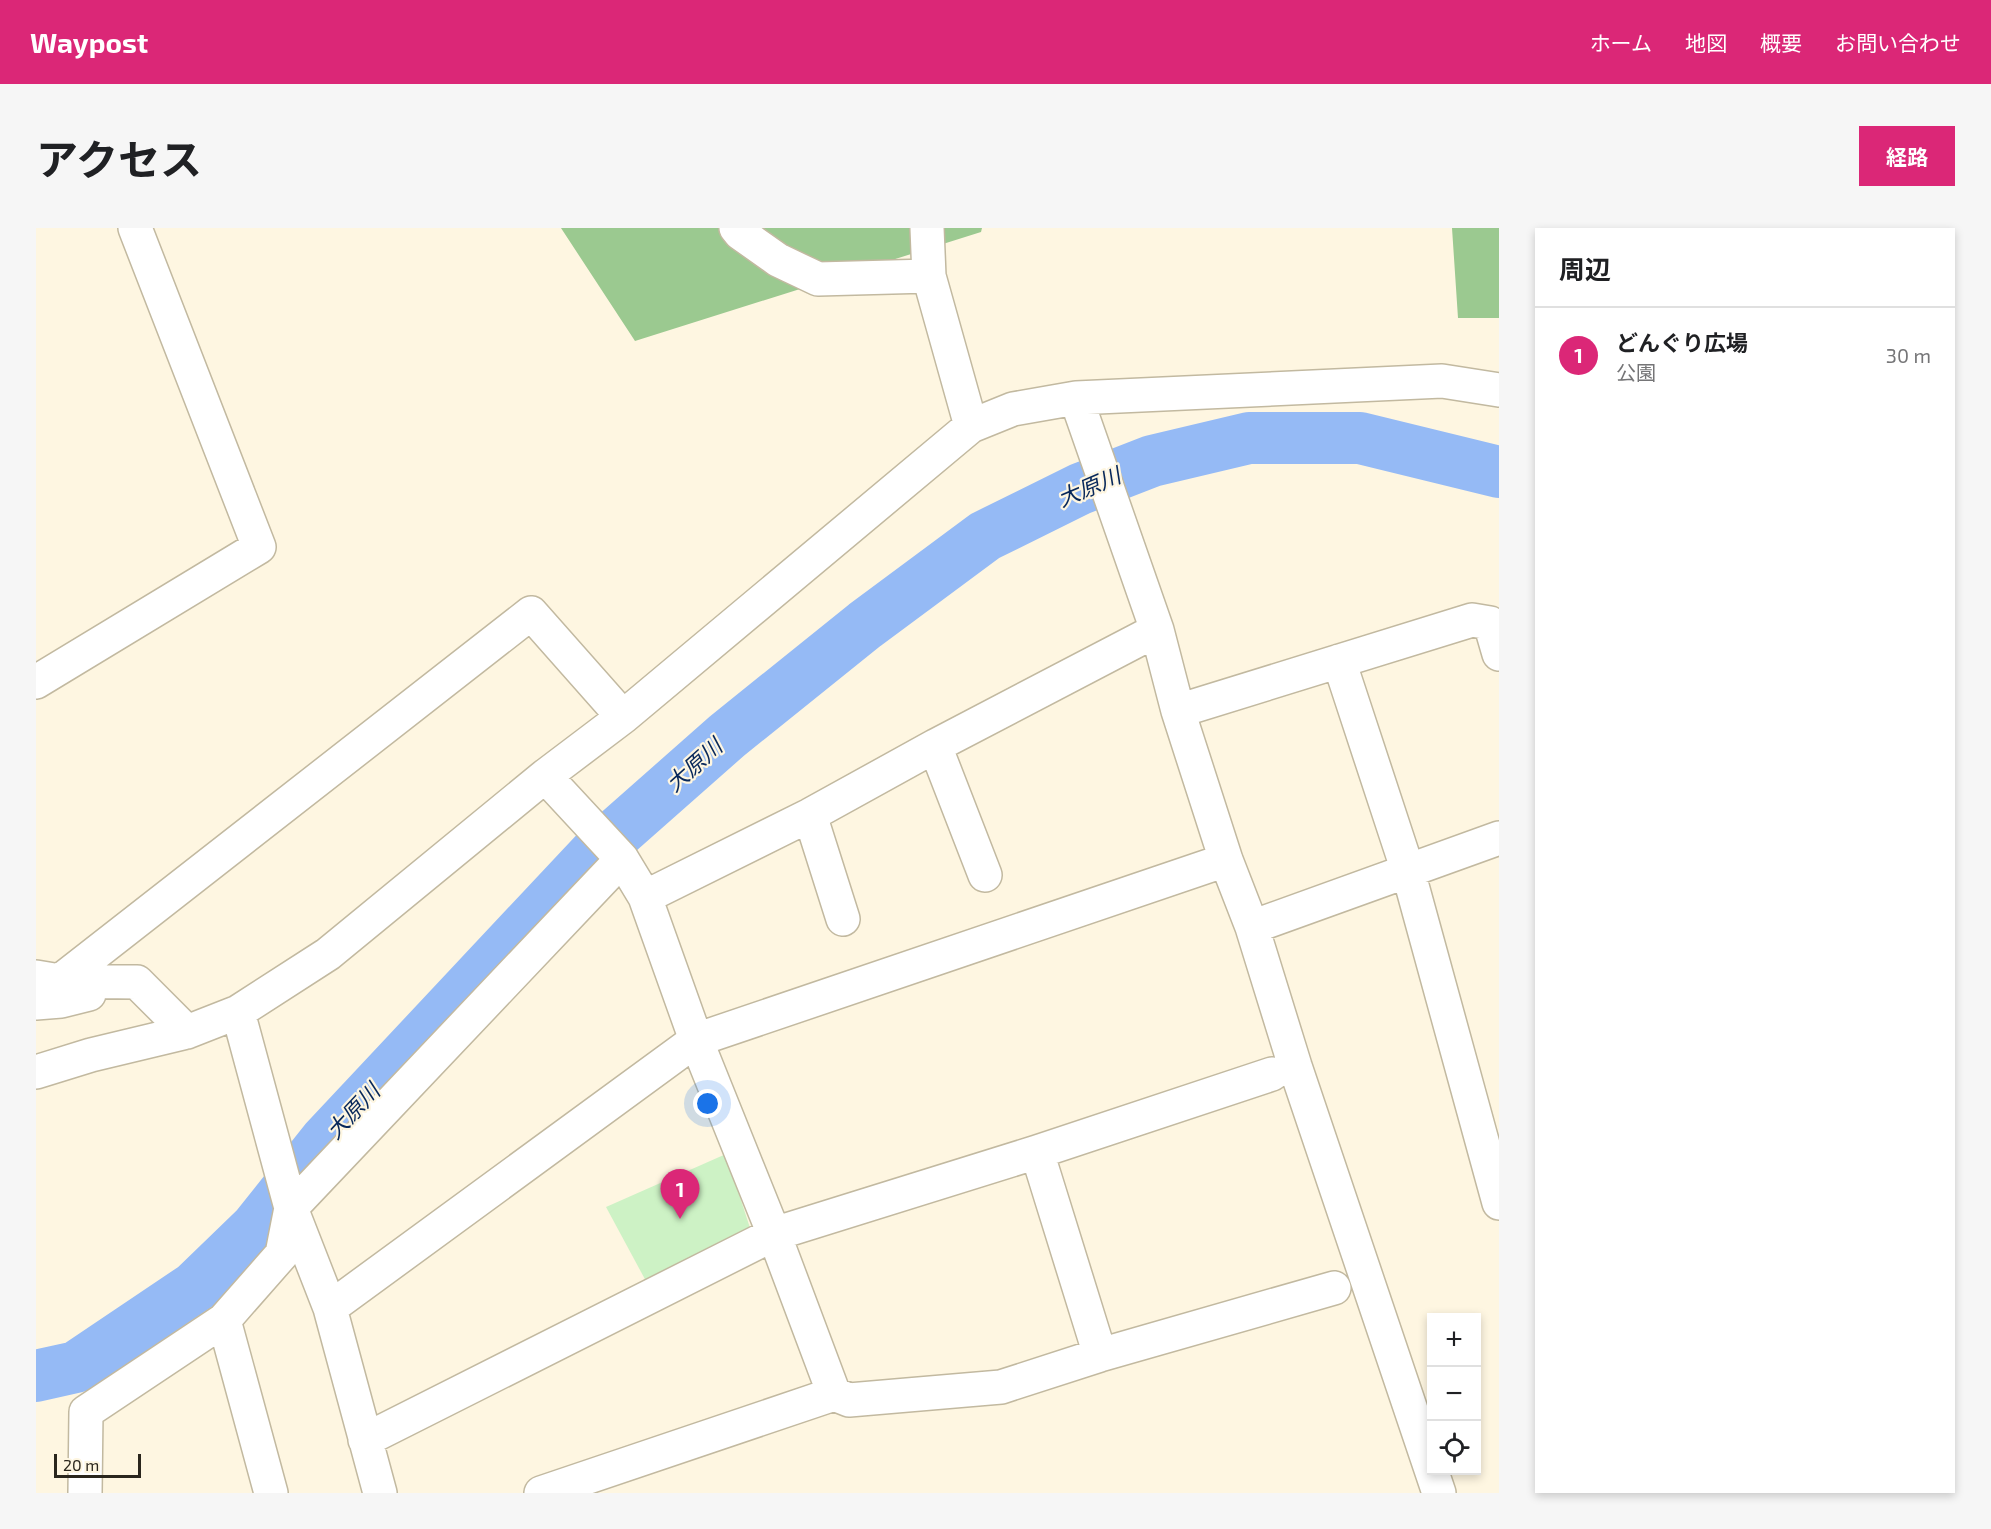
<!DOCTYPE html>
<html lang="ja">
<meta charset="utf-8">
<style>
:root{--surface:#fff;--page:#f6f6f6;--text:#202124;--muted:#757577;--line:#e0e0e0;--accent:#db2777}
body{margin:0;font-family:"Exo 2","Noto Sans JP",sans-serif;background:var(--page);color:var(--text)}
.controls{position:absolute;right:18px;bottom:18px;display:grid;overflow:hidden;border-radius:0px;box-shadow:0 3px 9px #0003}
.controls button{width:54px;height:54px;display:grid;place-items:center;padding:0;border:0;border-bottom:2px solid var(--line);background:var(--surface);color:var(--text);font:30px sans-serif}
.scale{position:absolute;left:18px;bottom:15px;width:87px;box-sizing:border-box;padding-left:6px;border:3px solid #2a261d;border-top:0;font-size:16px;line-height:21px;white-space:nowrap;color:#2a261d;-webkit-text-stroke:4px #fef6e1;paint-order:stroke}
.you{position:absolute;left:672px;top:876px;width:21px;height:21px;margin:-15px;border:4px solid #fff;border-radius:50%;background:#1a73e8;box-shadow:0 0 0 9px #1a73e833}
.badge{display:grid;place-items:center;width:39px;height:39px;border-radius:50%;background:var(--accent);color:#fff;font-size:20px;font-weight:700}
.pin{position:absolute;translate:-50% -50px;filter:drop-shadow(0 2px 3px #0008)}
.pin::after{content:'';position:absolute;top:32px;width:21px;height:18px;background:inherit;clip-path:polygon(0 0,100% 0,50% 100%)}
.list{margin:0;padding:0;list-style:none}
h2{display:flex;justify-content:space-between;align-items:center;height:78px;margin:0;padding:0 24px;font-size:26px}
h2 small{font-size:20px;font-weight:400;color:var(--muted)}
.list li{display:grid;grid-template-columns:39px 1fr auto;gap:18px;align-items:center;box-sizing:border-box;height:96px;padding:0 24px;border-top:2px solid var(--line)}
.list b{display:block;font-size:22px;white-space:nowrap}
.list p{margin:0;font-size:20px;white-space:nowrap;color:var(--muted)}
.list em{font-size:20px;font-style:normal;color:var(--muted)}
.icon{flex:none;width:33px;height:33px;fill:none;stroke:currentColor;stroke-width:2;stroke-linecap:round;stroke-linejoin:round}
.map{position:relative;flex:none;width:1463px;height:1265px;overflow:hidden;border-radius:0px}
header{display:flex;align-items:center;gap:36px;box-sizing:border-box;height:84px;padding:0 30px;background:var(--accent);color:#fff}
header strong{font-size:28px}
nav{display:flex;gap:33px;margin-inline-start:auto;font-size:21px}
.intro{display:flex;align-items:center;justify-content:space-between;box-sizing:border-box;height:144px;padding:0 36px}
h1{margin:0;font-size:42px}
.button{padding:15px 27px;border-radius:0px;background:var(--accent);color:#fff;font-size:21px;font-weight:700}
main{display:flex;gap:36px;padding:0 36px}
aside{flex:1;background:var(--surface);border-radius:0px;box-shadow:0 3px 9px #0003}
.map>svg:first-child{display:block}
.green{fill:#cdf2c5}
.forest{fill:#9bc990}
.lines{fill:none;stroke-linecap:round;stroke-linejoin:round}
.river{stroke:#95baf5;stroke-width:52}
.minor-casing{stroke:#c2b9a0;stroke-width:36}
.minor{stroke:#fff;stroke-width:33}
.labels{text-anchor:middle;stroke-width:4.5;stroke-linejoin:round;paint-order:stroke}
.water-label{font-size:22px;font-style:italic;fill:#07275a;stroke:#fef6e1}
</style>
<header>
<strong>Waypost</strong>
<nav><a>ホーム</a><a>地図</a><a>概要</a><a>お問い合わせ</a></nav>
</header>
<div class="intro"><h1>アクセス</h1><a class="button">経路</a></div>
<main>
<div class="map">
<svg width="1463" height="1265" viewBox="0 0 1463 1265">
<rect width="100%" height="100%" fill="#fef6e1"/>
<path class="green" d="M690,926L715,1003L611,1055L570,979Z"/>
<path class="forest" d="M525,0H946L945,4L599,113Z
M1416,0H1463V90H1422Z"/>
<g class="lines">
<path class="river" d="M0,1148L40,1139L159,1059L220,1000L290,912L563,621L691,508L829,397L949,308L1044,261L1116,233L1213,210H1324L1463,244"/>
<defs>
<path id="minor" d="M700,0L704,5L742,32L782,51L893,48
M891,0L893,48L935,198
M1040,170L1121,402L1142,483L1190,632L1216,699L1259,838L1403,1265
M1303,433L1372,643L1463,975
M0,454L223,319L99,0
M1142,483L1436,392L1454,395L1463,426
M899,518L949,647
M509,548L586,631L609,669L660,812L738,1006L798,1166
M774,587L807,691
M609,669L774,587L899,518L1121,402
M1216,699L1463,610
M0,749L24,753L101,754L151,804
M24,753L495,385L587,489
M0,775L25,773L53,766
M202,784L255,980L294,1080L344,1265
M0,844L55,827L151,804L202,784L292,726L509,548L587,489L935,198L977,181L1040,170L1406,153L1463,162
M1001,924L1064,1127
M294,1080L660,812L1190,632
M188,1092L235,1265
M329,1212L738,1006L1001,924L1236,846
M49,1265L50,1184L188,1092L246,1026L255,980L586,631
M505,1265L798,1166L813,1172L965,1159L1064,1127L1298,1060"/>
</defs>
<use href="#minor" class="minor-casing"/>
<use href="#minor" class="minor"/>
</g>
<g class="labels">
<g class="water-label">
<text transform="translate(1053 259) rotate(-23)" y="8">大原川</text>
<text transform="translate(658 537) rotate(-42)" y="8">大原川</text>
<text transform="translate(317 883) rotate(-47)" y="8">大原川</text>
</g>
</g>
</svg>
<div class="controls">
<button>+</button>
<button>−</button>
<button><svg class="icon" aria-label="locate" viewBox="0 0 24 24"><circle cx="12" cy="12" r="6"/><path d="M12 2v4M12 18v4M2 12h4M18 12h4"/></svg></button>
</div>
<div class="scale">20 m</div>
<div class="you"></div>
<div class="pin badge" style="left:644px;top:991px">1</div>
</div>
<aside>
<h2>周辺<small></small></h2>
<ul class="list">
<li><span class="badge">1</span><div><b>どんぐり広場</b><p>公園</p></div><em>30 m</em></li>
</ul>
</aside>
</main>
